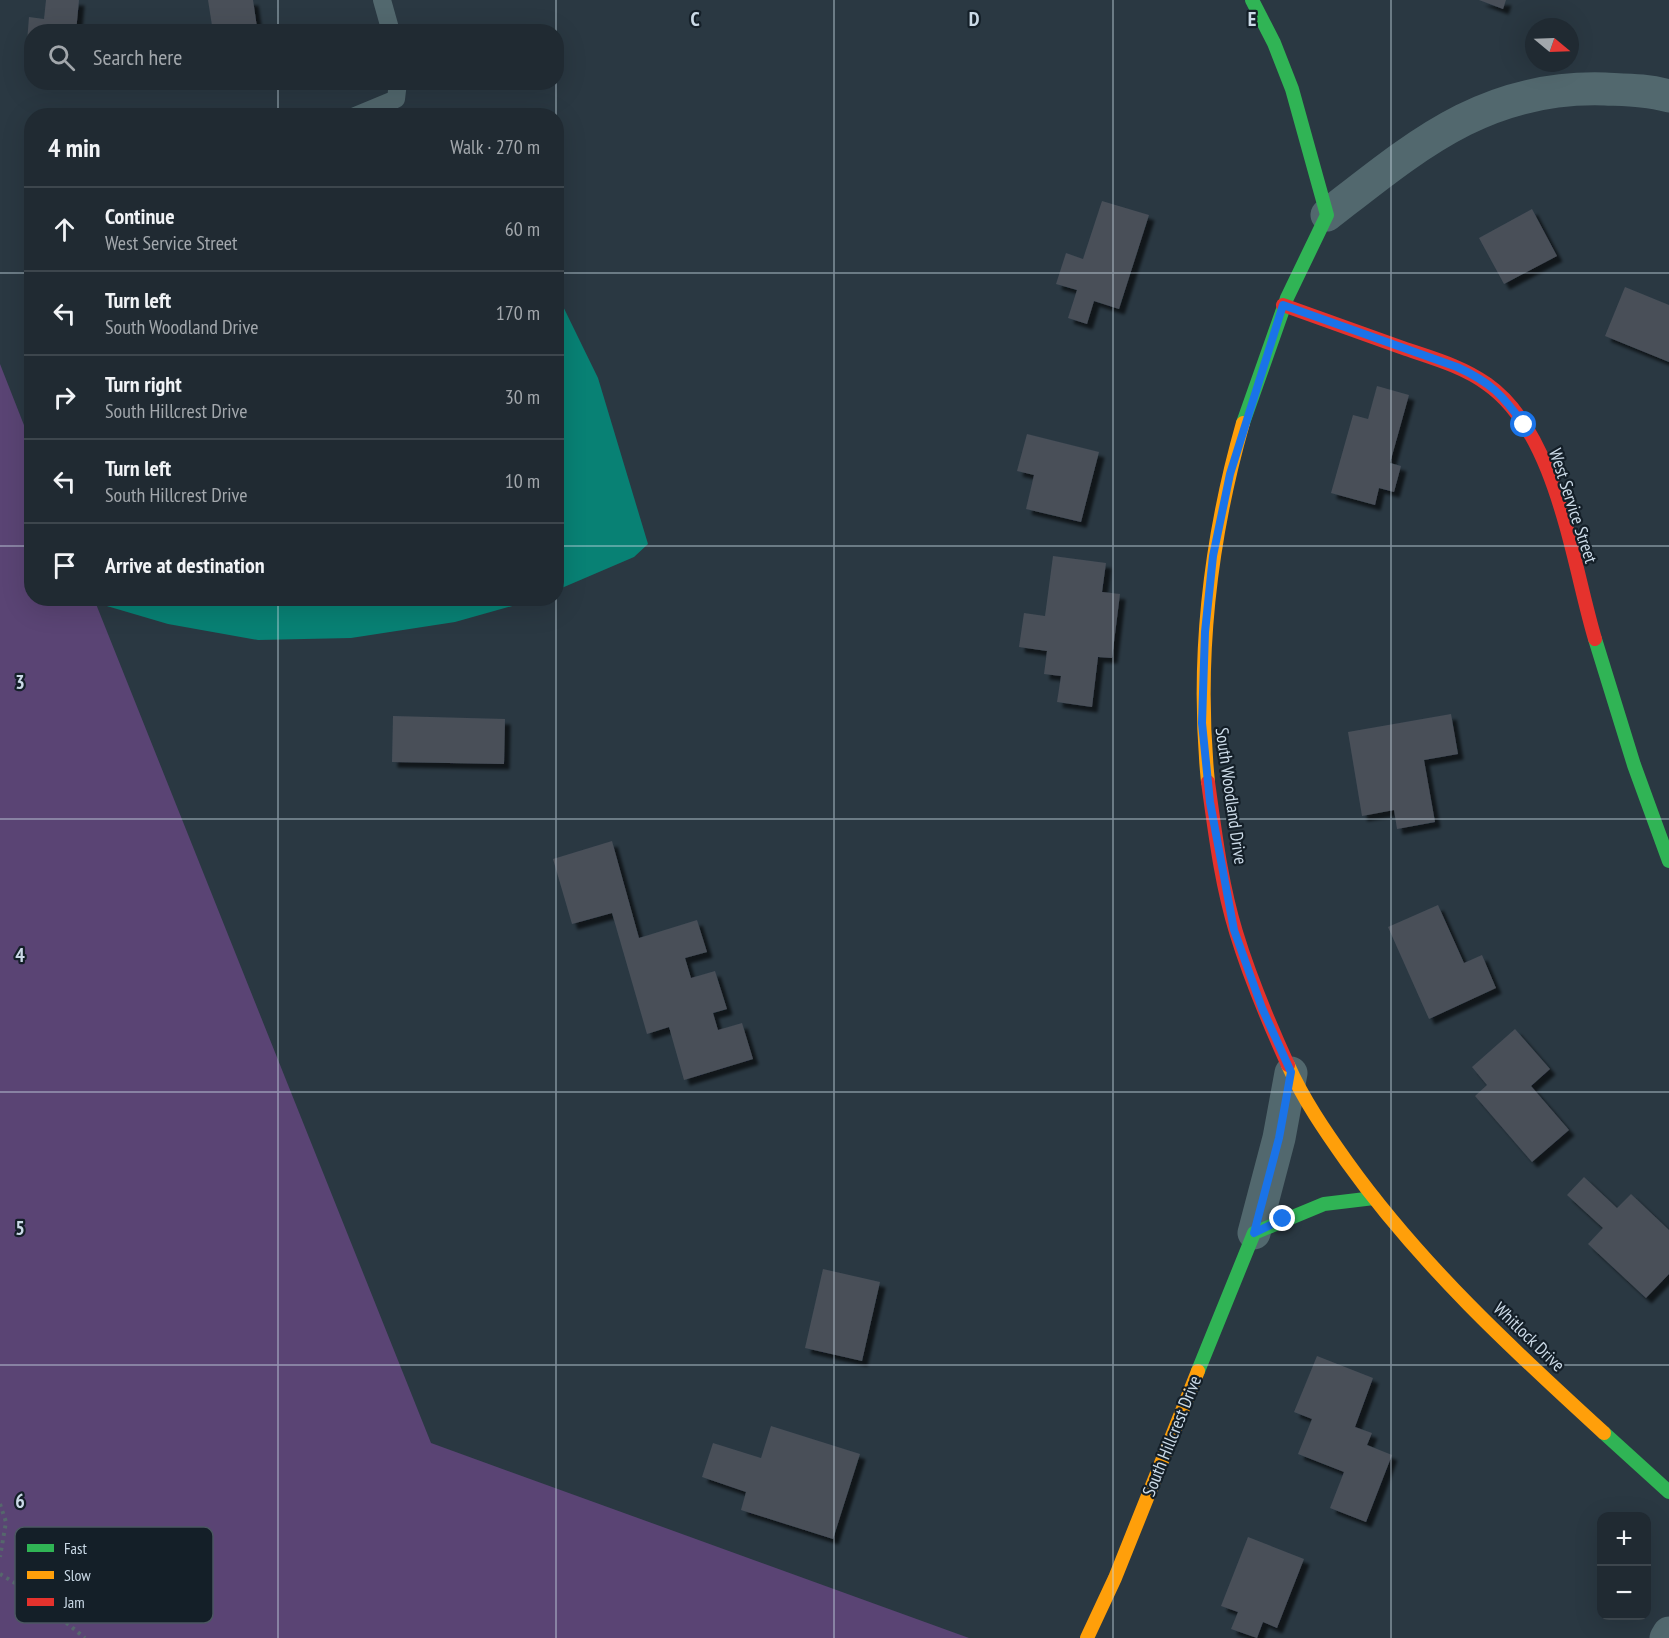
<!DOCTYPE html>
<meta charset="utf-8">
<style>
:root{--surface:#202a32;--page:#28323a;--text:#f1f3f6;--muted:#a2a7ac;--line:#3d464d}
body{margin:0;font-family:"PT Sans Narrow",sans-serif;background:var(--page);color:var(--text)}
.controls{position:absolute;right:18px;bottom:18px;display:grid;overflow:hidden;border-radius:12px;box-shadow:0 6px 24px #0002}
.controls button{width:54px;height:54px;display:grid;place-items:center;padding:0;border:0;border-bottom:2px solid var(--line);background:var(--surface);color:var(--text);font:30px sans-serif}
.compass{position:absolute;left:1525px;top:18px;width:54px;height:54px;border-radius:50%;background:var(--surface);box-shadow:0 6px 24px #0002;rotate:109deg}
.stop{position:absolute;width:18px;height:18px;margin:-14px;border:4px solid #1a73e8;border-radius:50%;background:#fff}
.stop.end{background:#1a73e8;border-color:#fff;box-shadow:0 2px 6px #0008}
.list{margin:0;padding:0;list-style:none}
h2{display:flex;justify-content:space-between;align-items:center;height:78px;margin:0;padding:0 24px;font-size:26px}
h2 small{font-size:20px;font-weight:400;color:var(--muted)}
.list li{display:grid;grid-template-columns:39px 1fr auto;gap:18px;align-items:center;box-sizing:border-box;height:84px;padding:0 24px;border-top:2px solid var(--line)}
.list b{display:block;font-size:22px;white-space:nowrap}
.list p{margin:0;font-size:20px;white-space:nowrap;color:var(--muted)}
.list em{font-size:20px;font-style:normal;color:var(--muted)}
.icon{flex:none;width:33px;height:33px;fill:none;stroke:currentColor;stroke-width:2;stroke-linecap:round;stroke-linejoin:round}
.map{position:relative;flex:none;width:1669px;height:1638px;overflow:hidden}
.search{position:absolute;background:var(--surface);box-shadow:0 6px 24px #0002;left:24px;top:24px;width:540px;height:66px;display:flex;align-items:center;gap:15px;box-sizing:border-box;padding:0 21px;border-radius:24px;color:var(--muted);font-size:22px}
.panel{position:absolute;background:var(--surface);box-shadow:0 6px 24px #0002;left:24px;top:108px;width:540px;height:498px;border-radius:24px}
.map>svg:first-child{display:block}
.green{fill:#5a4474}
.water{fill:#088174}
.building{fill:#484f59;filter:url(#shadow)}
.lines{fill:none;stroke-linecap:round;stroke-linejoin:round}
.path{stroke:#55676c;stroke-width:4;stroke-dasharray:3 4.5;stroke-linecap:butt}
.lane{stroke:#52686e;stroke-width:18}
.street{stroke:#52686e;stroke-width:33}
.fast{stroke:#30b455;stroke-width:14}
.slow{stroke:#ff9f0a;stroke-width:14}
.jam{stroke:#e5322d;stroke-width:14}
.route{stroke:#1a73e8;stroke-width:8}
.grid{fill:none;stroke:#cbdae7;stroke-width:1.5;stroke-opacity:0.55}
.labels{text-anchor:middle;stroke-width:4.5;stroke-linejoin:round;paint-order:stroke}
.street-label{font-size:18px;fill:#cbdae7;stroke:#141f28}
.key{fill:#141f28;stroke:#4b5761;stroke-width:1.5}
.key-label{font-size:16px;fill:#cbdae7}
.grid-label{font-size:20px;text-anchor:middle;font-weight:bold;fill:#cbdae7;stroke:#141f28;stroke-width:4.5;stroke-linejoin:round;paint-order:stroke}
</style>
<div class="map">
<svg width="1669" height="1638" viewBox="0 0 1669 1638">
<defs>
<filter id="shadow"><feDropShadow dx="5.5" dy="5.5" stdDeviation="1.5" flood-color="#0009"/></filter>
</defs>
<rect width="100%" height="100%" fill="#2a3842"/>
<path class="green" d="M0,364L31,443L32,598L94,599L431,1443L969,1638H0Z"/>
<path class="water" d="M556,292L598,378L648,544L634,557L557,590Z
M83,599H537L455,622L351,638L258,640L168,624Z"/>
<path class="building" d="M46,0H79L76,32H32V42H27L29,17L44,19Z
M208,0H253L257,27L213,32Z
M1479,0H1506L1503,9Z
M1102,201L1149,215L1119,309L1094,301L1087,324L1068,318L1077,290L1056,284L1066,253L1083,259Z
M1532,209L1557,256L1504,284L1479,238Z
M1625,287L1669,305V362L1605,336Z
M1377,386L1409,395L1390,463L1401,466L1394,492L1379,488L1375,505L1331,493L1353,415L1368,419Z
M1027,434L1099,452L1081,522L1026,509L1034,475L1017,471Z
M1053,556L1106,563L1102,592L1120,594L1112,658L1098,657L1092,707L1057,702L1061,676L1044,674L1047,651L1019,647L1024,613L1045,616Z
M1451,714L1458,754L1424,760L1435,822L1397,829L1394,810L1362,816L1348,732Z
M393,716L505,719L504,764L392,762Z
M612,841L639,938L697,920L707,952L685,958L691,978L715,971L727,1009L713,1013L718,1030L742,1023L753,1059L684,1080L669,1027L647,1034L612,913L572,924L553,859Z
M1438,905L1464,963L1482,955L1496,988L1429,1019L1388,927Z
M1515,1029L1550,1069L1531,1086L1569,1130L1532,1162L1475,1096L1487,1085L1472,1067Z
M1584,1177L1617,1208L1631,1194L1669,1230V1274L1646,1298L1588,1244L1603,1228L1567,1195Z
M823,1269L880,1282L862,1361L805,1348Z
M1317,1356L1373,1378L1355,1427L1372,1433L1367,1445L1392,1455L1366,1522L1330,1508L1344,1472L1298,1454L1312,1419L1294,1412Z
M771,1426L860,1454L833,1539L741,1510L746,1492L702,1477L713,1443L761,1458Z
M1248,1537L1304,1559L1277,1628L1263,1622L1257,1638L1231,1629L1238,1612L1221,1606Z"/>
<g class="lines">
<path class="path" d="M0,1504L6,1522L0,1557
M0,1574L25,1589L85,1638"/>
<path class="lane" d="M382,0L391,32
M355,116L396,99L398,82"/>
<path class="street" d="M1327,215C1416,146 1485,85 1605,89C1627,90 1648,90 1669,96
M1254,1233L1279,1138L1291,1073
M1666,1638L1669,1633"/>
<path class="fast" d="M1243,423L1287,298L1327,215L1292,89L1274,43L1252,0
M1595,639L1634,765L1669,861
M1198,1371L1254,1233L1324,1204L1374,1198
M1604,1433L1669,1492"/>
<path class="slow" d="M1208,782C1196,662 1210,539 1243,423
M1288,1065C1303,1099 1325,1131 1347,1162C1420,1264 1512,1349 1604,1433
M1087,1638L1115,1578L1198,1371"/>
<path class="jam" d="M1283,305C1323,319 1363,334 1403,348C1432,358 1462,366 1487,384C1557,433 1572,562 1595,639
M1208,782C1215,832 1221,883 1236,932C1250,978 1268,1021 1288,1065"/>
</g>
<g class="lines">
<path class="route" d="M1283,1219L1254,1233L1279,1138L1291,1072L1262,1008L1234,930L1210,802L1202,723L1205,632L1213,556L1230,474L1283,305L1457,367C1490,382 1503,395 1524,425"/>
</g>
<path class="grid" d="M278,0V32M556,0V32M834,0V1638M1113,0V1638M1391,0V1638M278,82V116M556,82V116M0,273H32M556,273H1669M0,546H32M556,546H1669M278,598V1638M556,598V1638M0,819H1669M0,1092H1669M0,1365H1669"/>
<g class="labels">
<g class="street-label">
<text transform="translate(1573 506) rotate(72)" y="6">West Service Street</text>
<text transform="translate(1231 796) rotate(82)" y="6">South Woodland Drive</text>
<text transform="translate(1529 1337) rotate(44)" y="6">Whitlock Drive</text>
<text transform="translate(1172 1436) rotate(-68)" y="6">South Hillcrest Drive</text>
</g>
</g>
<rect x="15" y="1527" width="198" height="96" rx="9" class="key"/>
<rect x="27" y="1544" width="27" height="8" fill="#30b455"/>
<rect x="27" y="1571" width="27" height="8" fill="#ff9f0a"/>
<rect x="27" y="1598" width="27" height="8" fill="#e5322d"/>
<g class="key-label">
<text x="64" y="1554">Fast</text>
<text x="64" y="1581">Slow</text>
<text x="64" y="1608">Jam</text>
</g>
<g class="grid-label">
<text x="695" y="26">C</text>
<text x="974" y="26">D</text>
<text x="1252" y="26">E</text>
<text x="20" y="689">3</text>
<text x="20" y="962">4</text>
<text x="20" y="1235">5</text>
<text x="20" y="1508">6</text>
</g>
</svg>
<div class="controls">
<button>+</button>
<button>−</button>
</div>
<svg class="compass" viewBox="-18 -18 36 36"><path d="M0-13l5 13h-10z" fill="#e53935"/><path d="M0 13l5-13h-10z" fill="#a2a7ac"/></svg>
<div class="stop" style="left:1524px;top:425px"></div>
<div class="stop end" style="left:1283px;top:1219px"></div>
<div class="search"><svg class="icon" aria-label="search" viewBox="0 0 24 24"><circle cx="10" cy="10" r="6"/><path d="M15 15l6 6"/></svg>Search here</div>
<section class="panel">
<h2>4 min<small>Walk · 270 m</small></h2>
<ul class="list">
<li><svg class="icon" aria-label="ahead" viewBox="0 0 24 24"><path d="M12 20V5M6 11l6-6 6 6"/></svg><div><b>Continue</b><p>West Service Street</p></div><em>60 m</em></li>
<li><svg class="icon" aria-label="left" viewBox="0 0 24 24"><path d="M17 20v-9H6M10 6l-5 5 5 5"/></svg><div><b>Turn left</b><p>South Woodland Drive</p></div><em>170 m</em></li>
<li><svg class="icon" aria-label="right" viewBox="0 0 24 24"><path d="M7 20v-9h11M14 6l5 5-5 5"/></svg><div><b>Turn right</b><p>South Hillcrest Drive</p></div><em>30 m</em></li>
<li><svg class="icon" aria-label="left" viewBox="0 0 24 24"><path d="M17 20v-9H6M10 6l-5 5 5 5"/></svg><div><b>Turn left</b><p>South Hillcrest Drive</p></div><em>10 m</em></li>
<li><svg class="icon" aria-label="arrive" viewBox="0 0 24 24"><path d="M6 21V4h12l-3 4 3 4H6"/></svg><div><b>Arrive at destination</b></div></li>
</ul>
</section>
</div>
